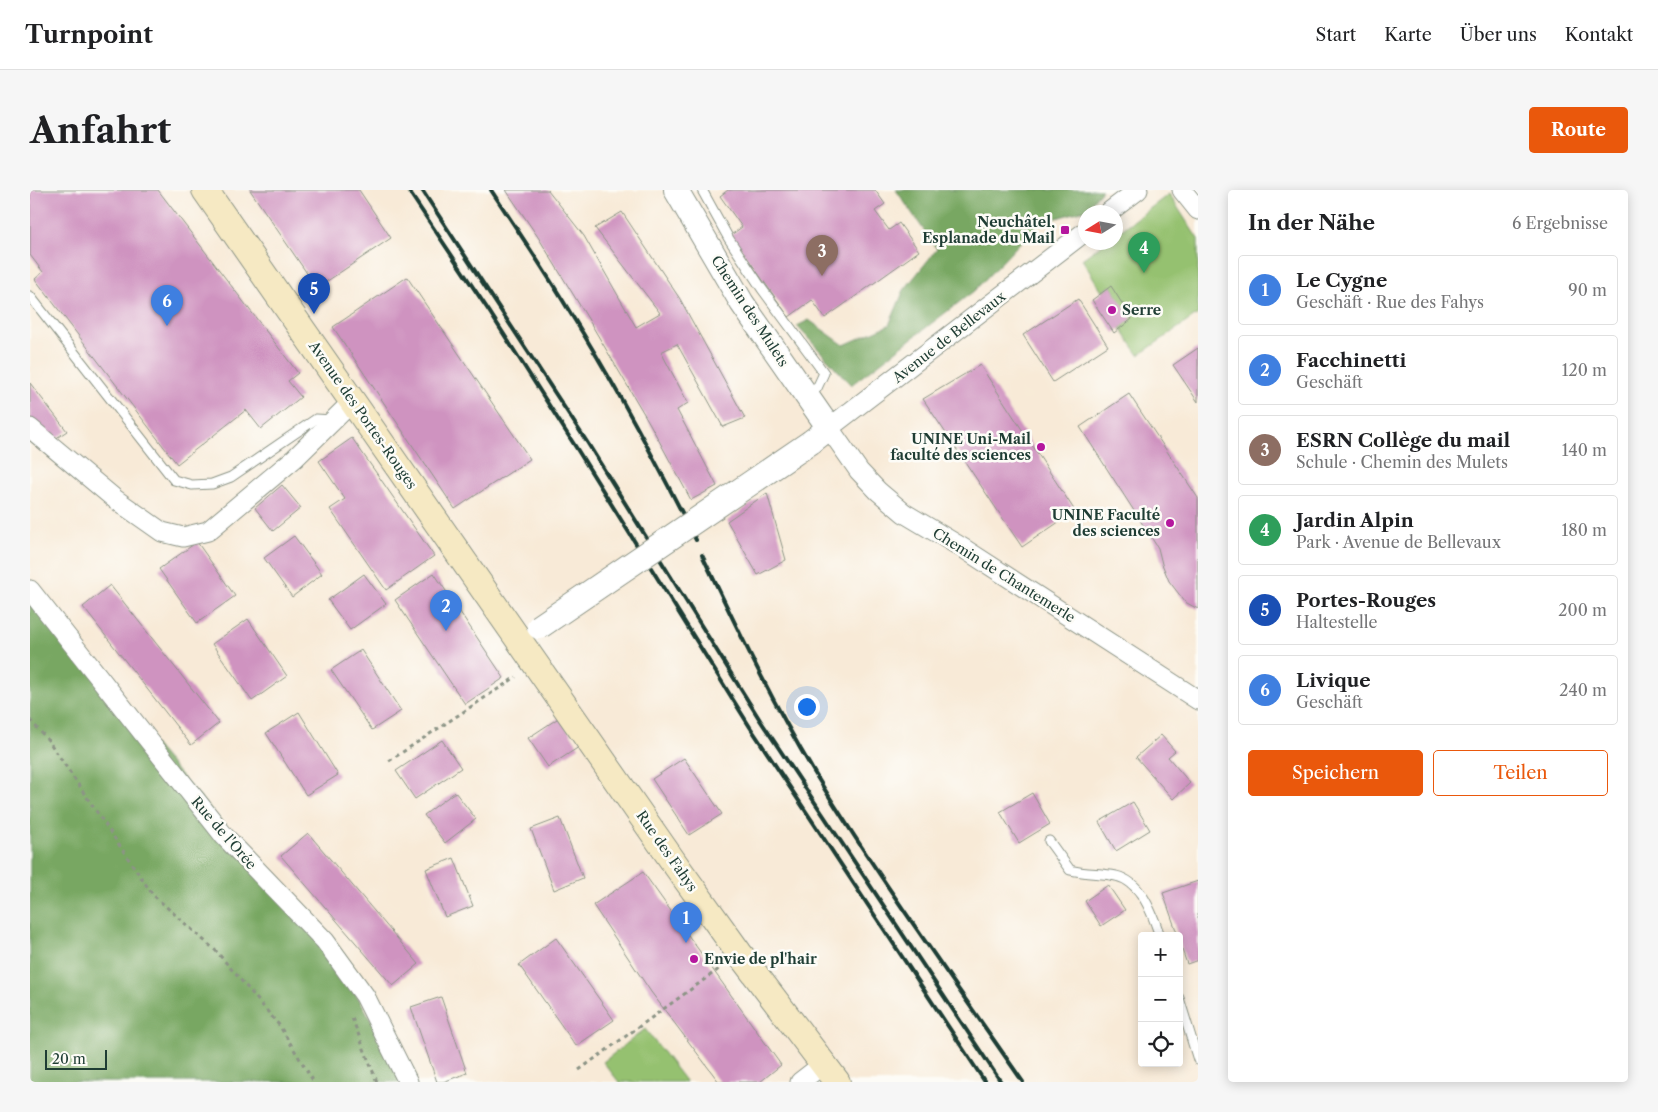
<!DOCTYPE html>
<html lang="de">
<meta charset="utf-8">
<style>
:root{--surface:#fff;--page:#f6f6f6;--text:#202124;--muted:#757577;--line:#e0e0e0;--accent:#ea580c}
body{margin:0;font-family:"Libre Caslon Text",serif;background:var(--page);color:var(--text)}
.controls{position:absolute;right:15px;bottom:15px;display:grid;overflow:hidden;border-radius:5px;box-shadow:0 2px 12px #0003}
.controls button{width:45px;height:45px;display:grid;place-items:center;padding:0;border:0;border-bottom:1px solid var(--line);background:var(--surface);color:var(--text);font:25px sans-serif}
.compass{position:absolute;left:1048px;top:15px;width:45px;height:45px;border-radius:50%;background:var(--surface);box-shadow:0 2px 12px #0003;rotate:259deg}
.scale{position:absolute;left:15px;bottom:12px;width:62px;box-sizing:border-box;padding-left:5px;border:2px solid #1f3d34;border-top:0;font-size:14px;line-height:18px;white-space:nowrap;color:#1f3d34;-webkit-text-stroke:4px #fdfcf7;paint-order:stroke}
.you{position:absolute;left:776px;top:516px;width:18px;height:18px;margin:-12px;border:4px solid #fff;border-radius:50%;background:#1a73e8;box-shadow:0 0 0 8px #1a73e833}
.badge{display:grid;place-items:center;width:32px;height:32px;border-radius:50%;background:var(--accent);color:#fff;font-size:16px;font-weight:700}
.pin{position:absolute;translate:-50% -41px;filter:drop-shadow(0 1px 2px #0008)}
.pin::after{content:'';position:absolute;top:26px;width:18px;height:15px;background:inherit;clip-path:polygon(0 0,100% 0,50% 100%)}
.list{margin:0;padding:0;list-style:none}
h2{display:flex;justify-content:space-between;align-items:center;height:65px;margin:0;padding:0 20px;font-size:21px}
h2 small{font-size:16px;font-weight:400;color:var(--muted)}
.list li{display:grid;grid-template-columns:32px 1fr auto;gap:15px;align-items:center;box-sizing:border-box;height:70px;margin:0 10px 10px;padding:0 10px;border:1px solid var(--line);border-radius:5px}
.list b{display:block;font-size:19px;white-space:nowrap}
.list p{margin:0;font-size:16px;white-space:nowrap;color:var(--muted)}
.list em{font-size:16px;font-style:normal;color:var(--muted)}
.actions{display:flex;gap:10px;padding:15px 20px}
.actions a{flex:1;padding:11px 0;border:1px solid var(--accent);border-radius:5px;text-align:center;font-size:18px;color:var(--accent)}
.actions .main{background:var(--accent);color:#fff}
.icon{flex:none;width:28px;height:28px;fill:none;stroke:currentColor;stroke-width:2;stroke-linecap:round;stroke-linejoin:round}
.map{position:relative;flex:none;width:1168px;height:892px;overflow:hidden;border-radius:5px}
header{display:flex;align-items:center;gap:30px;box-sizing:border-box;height:70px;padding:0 25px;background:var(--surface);border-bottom:1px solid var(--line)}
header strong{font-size:24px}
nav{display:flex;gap:28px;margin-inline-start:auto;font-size:18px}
.intro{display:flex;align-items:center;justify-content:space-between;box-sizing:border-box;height:120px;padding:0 30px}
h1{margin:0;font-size:35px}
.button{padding:12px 22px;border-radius:5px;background:var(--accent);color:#fff;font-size:18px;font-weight:700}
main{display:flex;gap:30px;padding:0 30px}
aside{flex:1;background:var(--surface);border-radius:5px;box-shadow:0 2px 12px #0003}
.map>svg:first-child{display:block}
.green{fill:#95c16f;stroke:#5a7f52}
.forest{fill:#78a762;stroke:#4c724b}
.building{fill:#cf93c0}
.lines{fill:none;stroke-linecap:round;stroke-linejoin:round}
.service-casing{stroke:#8c9486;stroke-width:11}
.minor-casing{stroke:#8c9486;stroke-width:21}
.tertiary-casing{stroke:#8c9486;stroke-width:26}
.secondary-casing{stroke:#8c9486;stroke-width:28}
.path{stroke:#8c9486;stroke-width:3;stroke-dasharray:4 4;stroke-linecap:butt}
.service{stroke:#fff;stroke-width:9}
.minor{stroke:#fff;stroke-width:19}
.tertiary{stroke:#fff;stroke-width:24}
.secondary{stroke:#f6e9c3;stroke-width:26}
.rail{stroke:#1f3d34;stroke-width:4}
.tertiary-bridge-casing{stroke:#8c9486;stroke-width:26;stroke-linecap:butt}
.tertiary-bridge{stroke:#fff;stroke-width:24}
.poi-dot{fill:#b5179e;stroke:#fdfcf7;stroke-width:2}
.labels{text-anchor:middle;stroke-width:5;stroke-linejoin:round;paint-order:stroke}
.poi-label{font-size:14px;font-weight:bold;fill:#1f3d34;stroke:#fdfcf7;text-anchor:end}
.street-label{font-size:14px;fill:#1f3d34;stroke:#fdfcf7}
</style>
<header>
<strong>Turnpoint</strong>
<nav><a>Start</a><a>Karte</a><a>Über uns</a><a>Kontakt</a></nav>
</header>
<div class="intro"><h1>Anfahrt</h1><a class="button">Route</a></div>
<main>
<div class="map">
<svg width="1168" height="892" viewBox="0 0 1168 892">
<rect width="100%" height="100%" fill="#fdfcf7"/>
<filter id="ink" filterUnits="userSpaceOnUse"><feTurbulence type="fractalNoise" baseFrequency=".02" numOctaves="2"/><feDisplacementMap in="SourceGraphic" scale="10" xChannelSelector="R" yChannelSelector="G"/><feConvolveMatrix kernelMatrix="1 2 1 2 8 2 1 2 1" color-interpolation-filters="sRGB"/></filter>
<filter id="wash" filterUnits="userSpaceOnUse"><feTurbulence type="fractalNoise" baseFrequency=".0096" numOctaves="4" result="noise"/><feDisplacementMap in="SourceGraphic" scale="20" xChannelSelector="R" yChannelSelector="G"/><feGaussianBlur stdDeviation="1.12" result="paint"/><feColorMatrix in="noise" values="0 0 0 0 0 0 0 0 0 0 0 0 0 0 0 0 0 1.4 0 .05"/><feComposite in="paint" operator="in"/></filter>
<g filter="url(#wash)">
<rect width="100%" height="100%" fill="#f8ead7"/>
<path class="green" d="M1139,4L1168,49V124L1109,165L1090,138L1101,129L1081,96L1072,102L1052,69L1074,53L1086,52V44Z
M615,839L656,892H589L573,872Z"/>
<path class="forest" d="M866,0H1072L1055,20L1009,33L944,101L821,195L767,136L779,130L814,155L859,135L874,100L907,59Z
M0,400L76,499L295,751L378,892H0Z"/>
<g id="blocks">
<path class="building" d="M0,0H128L268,183L258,191L271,207L231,239L216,220L147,274L5,89L13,82L0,65Z
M220,0H329L361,48L287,98Z
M476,0H518L554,46L606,137L630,123L565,38L592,22L650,109L715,228L693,237L647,154L631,162L658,213L647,220L687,296L661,310L620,234L557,127L508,47Z
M698,0H845L855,14L845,21L859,40L869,33L889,61L795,128L782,110L759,127L701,45L712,37L690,6Z
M377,87L500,269L425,319L303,137Z
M1081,96L1102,129L1084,143L1062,110Z
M1048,109L1078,156L1023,192L993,145Z
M1168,158V212L1143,175Z
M950,175L1045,321L992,357L893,209Z
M0,193L37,241L22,251L0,233Z
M1099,204L1168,308V419L1155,412L1139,391L1132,374L1128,358L1050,237Z
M322,248L404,366L356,400L300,319L315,309L289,271Z
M252,295L271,318L243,341L225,318Z
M737,303L756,370L728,385L697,331Z
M264,346L292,384L262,407L234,368Z
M167,352L205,406L167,433L129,379Z
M404,383L474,488L435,514L365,410Z
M334,384L356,414L320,440L298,410Z
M80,395L189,533L161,555L53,417Z
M218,429L257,486L222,511L182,454Z
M331,460L371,521L342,540L301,480Z
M269,522L308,585L276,605L236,543Z
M530,527L549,557L518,577L498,548Z
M1131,545L1145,561L1138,567L1160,593L1143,609L1106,567Z
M412,550L431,578L385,609L366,581Z
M654,568L692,624L659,645L622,589Z
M425,602L446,629L415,653L394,625Z
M1002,603L1020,634L989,653L970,622Z
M1103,612L1120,640L1086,661L1069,632Z
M530,628L553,688L524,700L501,639Z
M278,643L389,774L363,796L251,666Z
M424,668L443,716L415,727L396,679Z
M613,682L751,875L730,892H689L621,802L563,715Z
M1168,691V770L1157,774L1149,751V746H1148L1133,703Z
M1078,695L1095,720L1071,736L1055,711Z
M526,748L584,830L546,856L489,775Z
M411,807L437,883L413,892H407L381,817Z"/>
</g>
</g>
<g filter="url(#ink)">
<use href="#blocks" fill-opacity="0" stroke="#8c9486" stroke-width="1"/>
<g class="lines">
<defs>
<path id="service" d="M672,0L699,49L732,99L794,183L787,198L780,206
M0,106L144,290L162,295L182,294L201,287L286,229L302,230
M1019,651L1040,680C1055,684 1071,683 1086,686C1112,692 1122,723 1130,746
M1149,808L1168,870"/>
<path id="minor" d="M1152,0L1168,20
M1079,22L1108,0
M1056,41L799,238L829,281L848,301L874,323L936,360L1168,510
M0,238L85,309L132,342L153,347L178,341L265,268L323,211
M0,400L195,647L295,751L335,806L378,892
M770,892L792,875"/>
<path id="tertiary" d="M646,0L712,113L799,238L781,252"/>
<path id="secondary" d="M175,0L645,674L709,763L807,892"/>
</defs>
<use href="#service" class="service-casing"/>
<use href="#minor" class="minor-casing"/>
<use href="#tertiary" class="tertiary-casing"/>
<use href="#secondary" class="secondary-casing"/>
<path class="path" d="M0,530L18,550L123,705L186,761L249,835L284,892
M359,571L486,487
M322,828L347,892
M549,880L689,779"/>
<use href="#service" class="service"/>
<use href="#minor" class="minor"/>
<use href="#tertiary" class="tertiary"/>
<use href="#secondary" class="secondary"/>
<path class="rail" d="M378,0L459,121L547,259L720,537L955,892
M392,0L557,252L730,530L971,892
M461,0C488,41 516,82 541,124C587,197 627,273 666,350
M672,365C708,440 744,516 787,587C851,691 923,791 993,892"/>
<defs>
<path id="tertiary-bridge" d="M509,437L781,252"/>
</defs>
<use href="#tertiary-bridge" class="tertiary-bridge-casing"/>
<use href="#tertiary-bridge" class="tertiary-bridge"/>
</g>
</g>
<g class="poi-dot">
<rect x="1030" y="35" width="10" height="10" rx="2.5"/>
<circle cx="1082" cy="120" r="5"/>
<circle cx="1011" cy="257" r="5"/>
<circle cx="1140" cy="333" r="5"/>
<circle cx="664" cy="769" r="5"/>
</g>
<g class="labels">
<g class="poi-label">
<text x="1025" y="37">Neuchâtel,<tspan x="1025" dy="16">Esplanade du Mail</tspan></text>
<text x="1092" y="125" text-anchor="start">Serre</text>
<text x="1001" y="254">UNINE Uni-Mail<tspan x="1001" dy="16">faculté des sciences</tspan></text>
<text x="1130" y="330">UNINE Faculté<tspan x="1130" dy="16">des sciences</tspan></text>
<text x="674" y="774" text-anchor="start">Envie de pl'hair</text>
</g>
<g class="street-label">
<text transform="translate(720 121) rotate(57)" y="5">Chemin des Mulets</text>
<text transform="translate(919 147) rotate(-38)" y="5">Avenue de Bellevaux</text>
<text transform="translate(333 225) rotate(55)" y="5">Avenue des Portes-Rouges</text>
<text transform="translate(974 385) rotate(32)" y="5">Chemin de Chantemerle</text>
<text transform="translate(194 643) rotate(49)" y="5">Rue de l'Orée</text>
<text transform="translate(637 661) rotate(55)" y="5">Rue des Fahys</text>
</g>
</g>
</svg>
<div class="controls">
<button>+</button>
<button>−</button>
<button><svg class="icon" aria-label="locate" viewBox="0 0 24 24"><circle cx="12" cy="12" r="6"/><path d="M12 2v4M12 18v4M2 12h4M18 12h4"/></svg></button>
</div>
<svg class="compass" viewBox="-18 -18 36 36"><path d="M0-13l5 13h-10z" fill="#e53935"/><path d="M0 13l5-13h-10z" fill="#757577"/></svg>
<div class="scale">20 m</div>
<div class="you"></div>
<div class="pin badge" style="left:656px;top:753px;background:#3f7fe0">1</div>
<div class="pin badge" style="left:416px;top:441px;background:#3f7fe0">2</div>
<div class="pin badge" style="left:792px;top:86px;background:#8d6e63">3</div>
<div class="pin badge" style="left:1114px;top:83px;background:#2e9e5b">4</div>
<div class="pin badge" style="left:284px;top:124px;background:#1a4fb4">5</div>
<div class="pin badge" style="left:137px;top:136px;background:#3f7fe0">6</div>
</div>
<aside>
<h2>In der Nähe<small>6 Ergebnisse</small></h2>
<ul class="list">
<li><span class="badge" style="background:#3f7fe0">1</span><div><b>Le Cygne</b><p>Geschäft · Rue des Fahys</p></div><em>90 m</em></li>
<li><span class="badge" style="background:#3f7fe0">2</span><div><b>Facchinetti</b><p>Geschäft</p></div><em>120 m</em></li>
<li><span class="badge" style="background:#8d6e63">3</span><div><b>ESRN Collège du mail</b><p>Schule · Chemin des Mulets</p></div><em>140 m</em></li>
<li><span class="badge" style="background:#2e9e5b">4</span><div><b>Jardin Alpin</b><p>Park · Avenue de Bellevaux</p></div><em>180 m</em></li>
<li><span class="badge" style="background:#1a4fb4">5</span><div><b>Portes-Rouges</b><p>Haltestelle</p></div><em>200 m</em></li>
<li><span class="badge" style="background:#3f7fe0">6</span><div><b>Livique</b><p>Geschäft</p></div><em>240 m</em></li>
</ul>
<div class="actions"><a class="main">Speichern</a><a>Teilen</a></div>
</aside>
</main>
